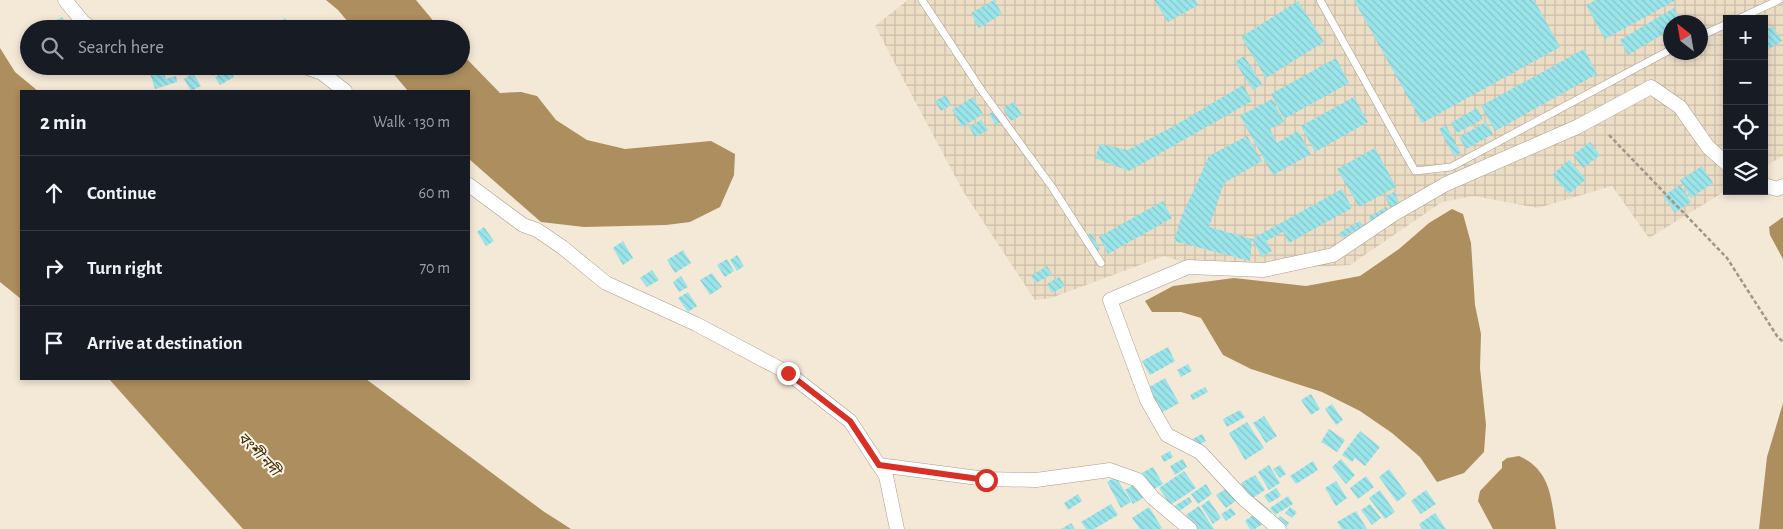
<!DOCTYPE html>
<meta charset="utf-8">
<style>
:root{--surface:#171b24;--page:#20242c;--text:#f1f3f6;--muted:#9ea1a6;--line:#363941}
body{margin:0;font-family:"Alegreya Sans","Noto Sans Bengali",sans-serif;background:var(--page);color:var(--text)}
.controls{position:absolute;right:15px;top:15px;display:grid;overflow:hidden;border-radius:0px;box-shadow:0 2px 8px #0003}
.controls button{width:45px;height:45px;display:grid;place-items:center;padding:0;border:0;border-bottom:1px solid var(--line);background:var(--surface);color:var(--text);font:25px sans-serif}
.compass{position:absolute;left:1663px;top:15px;width:45px;height:45px;border-radius:50%;background:var(--surface);box-shadow:0 2px 8px #0003;rotate:329deg}
.stop{position:absolute;width:15px;height:15px;margin:-11px;border:4px solid #d93025;border-radius:50%;background:#fff}
.stop.end{background:#d93025;border-color:#fff;box-shadow:0 1px 5px #0008}
.list{margin:0;padding:0;list-style:none}
h2{display:flex;justify-content:space-between;align-items:center;height:65px;margin:0;padding:0 20px;font-size:21px}
h2 small{font-size:16px;font-weight:400;color:var(--muted)}
.list li{display:grid;grid-template-columns:32px 1fr auto;gap:15px;align-items:center;box-sizing:border-box;height:75px;padding:0 20px;border-top:1px solid var(--line)}
.list b{display:block;font-size:19px;white-space:nowrap}
.list em{font-size:16px;font-style:normal;color:var(--muted)}
.icon{flex:none;width:28px;height:28px;fill:none;stroke:currentColor;stroke-width:2;stroke-linecap:round;stroke-linejoin:round}
.map{position:relative;flex:none;width:1783px;height:529px;overflow:hidden}
.search{position:absolute;background:var(--surface);box-shadow:0 2px 8px #0003;left:20px;top:20px;width:450px;height:55px;display:flex;align-items:center;gap:12px;box-sizing:border-box;padding:0 18px;border-radius:28px;color:var(--muted);font-size:19px}
.panel{position:absolute;background:var(--surface);box-shadow:0 2px 8px #0003;left:20px;top:90px;width:450px;height:290px;border-radius:0px}
.map>svg:first-child{display:block}
.industrial{fill:url(#industrial-grid);fill-rule:evenodd}
.water{fill:#ad8e5e}
.building{fill:url(#building-back-hatch)}
.lines{fill:none;stroke-linecap:round;stroke-linejoin:round}
.lane-casing{stroke:#a99e8e;stroke-width:8}
.street-casing{stroke:#a99e8e;stroke-width:15}
.path{stroke:#9e9689;stroke-width:2.5;stroke-dasharray:4 2.5;stroke-linecap:butt}
.lane{stroke:#fff;stroke-width:7}
.street{stroke:#fff;stroke-width:14}
.route{stroke:#d93025;stroke-width:6}
.labels{text-anchor:middle;stroke-width:4;stroke-linejoin:round;paint-order:stroke}
.water-label{font-size:15px;font-style:italic;fill:#422c03;stroke:#fdf6ec}
</style>
<div class="map">
<svg width="1783" height="529" viewBox="0 0 1783 529">
<defs>
<pattern id="industrial-grid" width="8" height="8" patternUnits="userSpaceOnUse" patternTransform="scale(1.25)"><rect width="8" height="8" fill="#ecddc5"/><path d="M0 4h8M4 0v8" fill="none" stroke="#cbbea9"/></pattern>
<pattern id="building-back-hatch" width="6" height="6" patternUnits="userSpaceOnUse" patternTransform="scale(1.25)"><rect width="6" height="6" fill="#9ae5ea"/><path d="M-1 5l2 2M0 0l6 6M5-1l2 2" fill="none" stroke="#85c5c9"/></pattern>
</defs>
<rect width="100%" height="100%" fill="#f4e8d7"/>
<path class="industrial" d="M908,0H1783V156L1764,167V19H1727V190L1649,238L1612,186L1538,208L1474,196L1442,202L1350,265L1213,272L1164,256L1051,298L1035,300L963,191L875,26ZM1670,22H1700V52H1670Z"/>
<path class="water" d="M326,0H416L440,29H354L338,10Z
M0,48L15,72L38,91H21V299L0,282Z
M461,53L500,93L521,92L537,96L556,120L587,140L625,149L711,141L735,154L734,175L720,207L690,222L666,225L584,227L541,222L469,159V91H408L387,66H461Z
M1452,209L1463,214L1471,243L1475,305L1481,334L1480,368L1486,425L1484,452L1464,473L1437,482L1420,457L1392,433L1360,411L1322,392L1251,369L1223,355L1201,318L1181,312H1152L1145,301L1173,286L1234,278L1306,286L1360,276L1399,249L1429,223Z
M1783,217V259L1770,235L1769,227Z
M109,379H366L543,511L571,529H243Z
M1783,403V529H1759L1767,457Z
M1519,456C1551,470 1551,498 1556,529H1493L1478,501L1480,491L1502,468V462L1507,458Z"/>
<path class="building" d="M994,0L1002,14L979,28L971,13Z
M1154,0H1195L1198,5L1168,22Z
M1354,0H1534L1560,47L1422,123Z
M1596,0H1676L1605,39L1586,5Z
M1298,1L1324,42L1266,78L1241,37Z
M1674,8L1682,22H1670V30L1628,55L1620,40Z
M62,17L69,29H50L47,25Z
M285,18L293,29H272Z
M1773,26L1782,41L1764,52V31Z
M1584,49L1597,74L1495,131L1481,106Z
M1244,56L1262,84L1253,90L1235,62Z
M1336,58L1349,83L1284,119L1271,94Z
M160,66H173L174,70L164,72L166,79L176,76L177,82L155,89L149,70Z
M209,66H229L213,76L208,67Z
M229,69L234,77L220,85L215,77Z
M193,73L201,86L191,91L184,79Z
M1243,85L1252,101L1129,171L1095,158L1100,144L1128,150L1174,126Z
M946,95L951,105L941,111L935,101Z
M973,97L983,114L962,127L952,110Z
M1354,97L1368,122L1315,152L1301,126Z
M1272,99L1284,122L1270,129L1277,143L1298,131L1311,154L1273,175L1240,116Z
M1014,102L1022,115L1011,121L1003,108Z
M1477,108L1483,119L1457,133L1451,123Z
M994,111L1001,122L996,125L989,114Z
M981,120L988,130L975,137L969,127Z
M1486,122L1493,134L1466,149L1459,137Z
M1446,125L1461,153L1454,156L1439,129Z
M1247,136L1262,161L1224,183L1209,227L1252,239L1250,261L1174,241L1181,218L1209,156Z
M1590,142L1600,155L1583,168L1573,155Z
M1375,148L1396,187L1359,207L1337,169Z
M1569,160L1586,179L1569,194L1552,175Z
M1702,166L1713,183L1691,198L1680,180Z
M1680,185L1691,202L1675,213L1663,196Z
M1342,189L1352,208L1289,243L1283,232L1266,241L1272,251L1262,257L1252,239Z
M1394,192L1400,204L1391,209L1385,197Z
M1163,201L1172,218L1108,254L1099,237Z
M1386,207L1389,212L1371,222L1369,217Z
M1360,221L1363,226L1342,238L1339,233Z
M484,227L494,241L486,246L477,232Z
M1091,233L1100,249L1096,252L1086,236Z
M623,241L633,258L623,265L613,248Z
M683,250L691,263L675,273L667,260Z
M737,255L744,266L737,271L730,260Z
M727,259L734,271L725,277L717,265Z
M1047,266L1052,274L1036,283L1031,276Z
M652,270L659,280L647,287L640,278Z
M712,273L722,287L710,295L700,280Z
M681,276L688,287L679,292L673,282Z
M1059,277L1065,286L1052,293L1047,284Z
M688,292L697,306L688,312L678,298Z
M1168,347L1175,361L1150,375L1142,361Z
M1188,364L1192,371L1181,377L1177,370Z
M1165,378L1179,403L1161,413L1148,388Z
M1205,387L1208,392L1193,400L1190,395Z
M1311,394L1320,409L1311,415L1301,400Z
M1332,404L1343,420L1336,425L1325,409Z
M1240,410L1245,417L1227,427L1223,419Z
M1264,416L1277,436L1266,443L1253,423Z
M1247,422L1264,448L1245,460L1229,433Z
M1329,429L1345,440L1337,452L1321,442Z
M1360,431L1380,447L1365,466L1355,458L1352,462L1342,455Z
M1202,434L1206,441L1195,447L1191,440Z
M1170,451L1173,457L1164,462L1161,456Z
M1183,459L1187,467L1175,475L1170,466Z
M1341,459L1355,475L1346,484L1332,467Z
M1313,461L1318,470L1296,484L1290,476Z
M1269,465L1280,483L1269,490L1258,472Z
M1280,465L1286,474L1280,478L1273,469Z
M1153,467L1163,484L1152,490L1142,473Z
M1389,469L1407,494L1397,502L1379,477Z
M1184,471L1196,488L1170,505L1159,488Z
M1255,475L1265,490L1251,499L1241,483Z
M1366,476L1374,487L1358,499L1350,488Z
M1116,477L1131,502L1121,508L1107,482Z
M1336,481L1347,498L1336,506L1325,488Z
M1135,484L1143,498L1133,504L1125,490Z
M1206,484L1212,494L1198,504L1191,494Z
M1227,488L1236,501L1226,508L1216,495Z
M1276,488L1281,496L1269,503L1264,496Z
M1380,490L1395,512L1385,519L1369,498Z
M1426,490L1436,504L1421,514L1411,501Z
M1078,494L1082,501L1068,510L1064,503Z
M1288,496L1293,504L1275,515L1270,508Z
M1189,497L1192,502L1177,513L1173,507Z
M1255,498L1272,512L1267,518L1251,504Z
M1209,500L1221,518L1213,524L1201,506Z
M1111,504L1118,515L1094,529H1086L1081,522Z
M1370,504L1381,518L1372,525L1361,510Z
M1199,506L1214,529H1196L1186,515Z
M1149,507L1162,528L1160,529H1140L1132,518Z
M1290,507L1297,512L1292,518L1285,513Z
M1231,508L1236,514L1226,521L1221,514Z
M1356,511L1367,529H1342L1337,522Z
M1257,512L1264,523L1255,529H1250L1245,521Z
M1435,513L1446,529H1422L1419,524Z
M1280,516L1289,523L1284,529L1274,523Z
M1071,523L1075,529H1061Z"/>
<g class="lines">
<defs>
<path id="lane" d="M922,0L982,91L1052,187L1101,263
M1320,0L1415,171L1451,167L1670,50
M1738,19L1779,0
M1700,36L1727,24"/>
<path id="street" d="M65,0L83,22L93,29
M302,66L322,73L345,91
M469,185L523,225L537,230L562,247L606,283L696,324L788,373L850,421L886,476L897,529
M1764,185L1777,189L1783,186
M879,465L986,479L1036,480L1110,470L1138,480L1153,498L1190,529
M1279,529L1244,499L1200,452L1167,435L1147,400L1110,300L1188,267L1264,270L1333,255L1394,214L1446,184L1577,127L1651,87L1680,107L1708,147L1727,164"/>
</defs>
<use href="#lane" class="lane-casing"/>
<use href="#street" class="street-casing"/>
<path class="path" d="M1609,135L1727,258L1777,336L1783,342"/>
<use href="#lane" class="lane"/>
<use href="#street" class="street"/>
</g>
<g class="lines">
<path class="route" d="M788,373L850,421L879,465L986,480"/>
</g>
<g class="labels">
<g class="water-label">
<text transform="translate(259 454) rotate(46)" y="5">বংশী নদী</text>
</g>
</g>
</svg>
<div class="controls">
<button>+</button>
<button>−</button>
<button><svg class="icon" aria-label="locate" viewBox="0 0 24 24"><circle cx="12" cy="12" r="6"/><path d="M12 2v4M12 18v4M2 12h4M18 12h4"/></svg></button>
<button><svg class="icon" aria-label="layers" viewBox="0 0 24 24"><path d="M12 4l9 5-9 5-9-5zM3 14l9 5 9-5"/></svg></button>
</div>
<svg class="compass" viewBox="-18 -18 36 36"><path d="M0-13l5 13h-10z" fill="#e53935"/><path d="M0 13l5-13h-10z" fill="#9ea1a6"/></svg>
<div class="stop" style="left:986px;top:480px"></div>
<div class="stop end" style="left:788px;top:373px"></div>
<div class="search"><svg class="icon" aria-label="search" viewBox="0 0 24 24"><circle cx="10" cy="10" r="6"/><path d="M15 15l6 6"/></svg>Search here</div>
<section class="panel">
<h2>2 min<small>Walk · 130 m</small></h2>
<ul class="list">
<li><svg class="icon" aria-label="ahead" viewBox="0 0 24 24"><path d="M12 20V5M6 11l6-6 6 6"/></svg><div><b>Continue</b></div><em>60 m</em></li>
<li><svg class="icon" aria-label="right" viewBox="0 0 24 24"><path d="M7 20v-9h11M14 6l5 5-5 5"/></svg><div><b>Turn right</b></div><em>70 m</em></li>
<li><svg class="icon" aria-label="arrive" viewBox="0 0 24 24"><path d="M6 21V4h12l-3 4 3 4H6"/></svg><div><b>Arrive at destination</b></div></li>
</ul>
</section>
</div>
